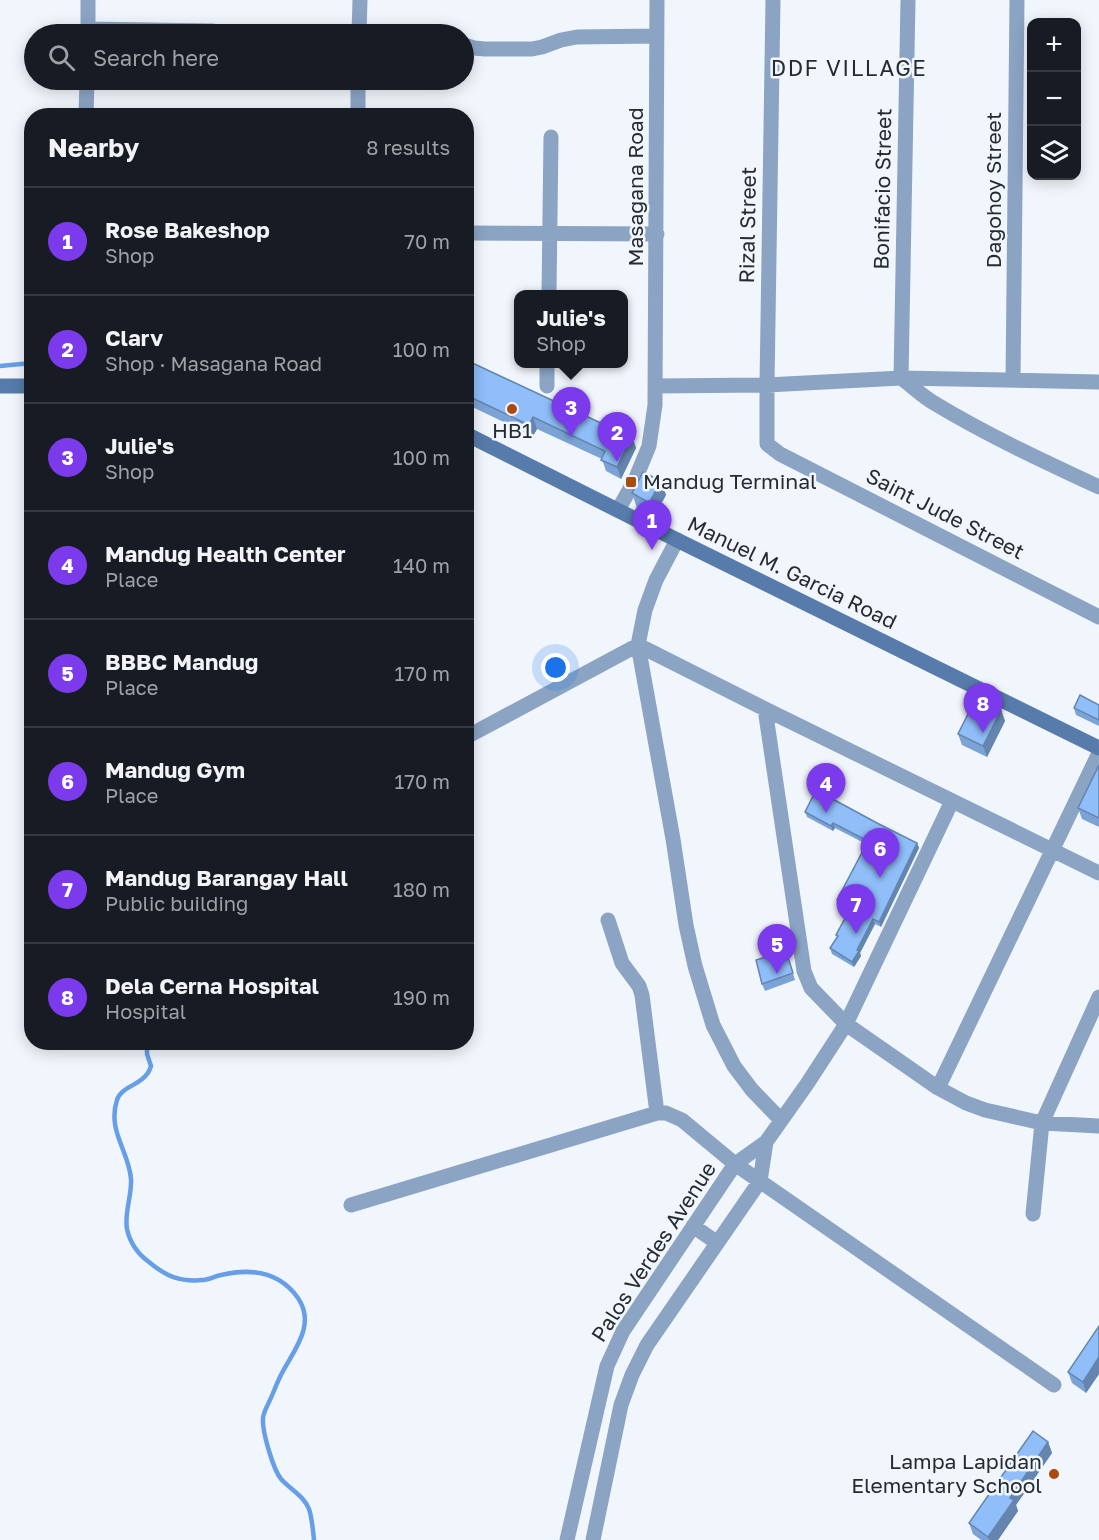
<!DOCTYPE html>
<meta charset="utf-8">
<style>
:root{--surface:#171b24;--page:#242831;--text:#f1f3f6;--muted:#9ea1a6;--line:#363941;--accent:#7c3aed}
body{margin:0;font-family:"Golos Text",sans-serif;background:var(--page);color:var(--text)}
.controls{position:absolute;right:18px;top:18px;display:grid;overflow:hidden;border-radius:12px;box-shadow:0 3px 15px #0003}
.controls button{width:54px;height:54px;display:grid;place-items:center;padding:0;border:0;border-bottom:2px solid var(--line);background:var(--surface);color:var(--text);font:30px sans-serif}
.you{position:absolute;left:556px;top:668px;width:21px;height:21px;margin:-15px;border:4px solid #fff;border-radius:50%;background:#1a73e8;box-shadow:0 0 0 9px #1a73e833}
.badge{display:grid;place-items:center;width:39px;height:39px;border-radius:50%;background:var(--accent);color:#fff;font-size:20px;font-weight:700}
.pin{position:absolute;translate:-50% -50px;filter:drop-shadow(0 2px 3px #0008)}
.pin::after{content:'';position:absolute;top:32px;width:21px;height:18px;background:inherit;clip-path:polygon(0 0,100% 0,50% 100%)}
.popup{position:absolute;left:514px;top:290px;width:114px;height:78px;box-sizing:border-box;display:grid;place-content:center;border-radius:12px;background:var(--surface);filter:drop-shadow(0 2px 4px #0005);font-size:20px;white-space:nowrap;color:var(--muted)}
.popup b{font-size:22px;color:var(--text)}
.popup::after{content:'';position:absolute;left:50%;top:100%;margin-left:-12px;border:12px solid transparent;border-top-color:var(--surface)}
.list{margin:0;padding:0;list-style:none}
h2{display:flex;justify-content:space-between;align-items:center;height:78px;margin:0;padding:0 24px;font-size:26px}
h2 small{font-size:20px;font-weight:400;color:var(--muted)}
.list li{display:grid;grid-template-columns:39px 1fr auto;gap:18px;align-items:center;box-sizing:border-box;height:108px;padding:0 24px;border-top:2px solid var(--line)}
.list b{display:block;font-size:22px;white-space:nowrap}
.list p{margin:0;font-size:20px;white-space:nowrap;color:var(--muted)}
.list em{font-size:20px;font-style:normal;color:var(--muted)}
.icon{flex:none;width:33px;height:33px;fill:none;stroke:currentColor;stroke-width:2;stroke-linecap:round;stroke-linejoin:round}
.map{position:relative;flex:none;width:1099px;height:1540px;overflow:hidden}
.search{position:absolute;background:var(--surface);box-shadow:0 3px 15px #0003;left:24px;top:24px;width:450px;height:66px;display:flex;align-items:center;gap:15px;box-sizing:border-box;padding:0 21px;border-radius:33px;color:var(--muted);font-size:22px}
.panel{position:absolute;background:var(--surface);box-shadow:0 3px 15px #0003;left:24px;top:108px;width:450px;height:942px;border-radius:24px}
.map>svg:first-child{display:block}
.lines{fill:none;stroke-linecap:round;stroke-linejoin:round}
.stream{stroke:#669fe7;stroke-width:4.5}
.minor{stroke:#8ba4c4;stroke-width:15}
.secondary{stroke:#577baa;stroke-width:15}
.wall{fill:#7ba3d6}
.shaded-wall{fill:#6485ae}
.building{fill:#8fbef9;stroke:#6485ae;stroke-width:1.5}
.poi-dot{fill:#ab490e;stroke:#f1f6fc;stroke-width:2}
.labels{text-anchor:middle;stroke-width:5;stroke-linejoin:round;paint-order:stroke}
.street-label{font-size:21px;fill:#262b31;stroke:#f1f6fc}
.poi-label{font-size:21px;fill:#262b31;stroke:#f1f6fc}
.neighbourhood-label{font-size:22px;letter-spacing:1.5px;fill:#262b31;stroke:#f1f6fc}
</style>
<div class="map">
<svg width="1099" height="1540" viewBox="0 0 1099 1540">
<rect width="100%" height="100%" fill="#f1f6fc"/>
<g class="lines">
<path class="stream" d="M0,366L32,363
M147,1042V1054L151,1066C150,1069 149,1072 147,1074C140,1085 121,1087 117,1100C107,1131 129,1151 131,1179C132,1196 124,1213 127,1229C130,1243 138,1254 149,1262C167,1277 180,1282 203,1280C209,1280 215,1276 221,1275C251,1268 279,1271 298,1298C317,1326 292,1352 280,1377C276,1385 273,1394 269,1402C267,1407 263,1413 263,1419C262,1431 273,1469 281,1479C290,1489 304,1496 309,1509C312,1518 313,1530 314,1540"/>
<path class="minor" d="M773,0L767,385V444L780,454L1099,617
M88,29L213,31
M284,32L435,34
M88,34V0
M359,34L360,0
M464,45L474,48L485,49H532L542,47L561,40L577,37L657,36
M86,116L87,80
M358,116V80
M466,233L657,234
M549,294L551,137
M901,378L908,0
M901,378C912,386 922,396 934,403C987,435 1043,461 1099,487
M1013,380L1017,0
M547,386V364
M655,386L767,385L901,378L1099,382
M618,510L635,480L649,446L655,405L657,0
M677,540L656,580L645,610L638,645L673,839L686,925L695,966L713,1025L734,1066L752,1090L781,1120
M638,645L765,709L1099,873
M765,709L804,971L811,988L846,1024L938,1088L966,1103L985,1110L1042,1123L1099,1126
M472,734L638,645
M608,920L622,963L639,986L642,995L657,1113
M938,1088L1099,753
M351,1205L657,1113H666L682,1120L735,1164L1054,1385
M1033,1214L1042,1123L1099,997
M693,1226L716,1242
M567,1540L607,1366L623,1331L735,1164L766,1142L807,1084L846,1024L952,801
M593,1540L621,1405L632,1375L647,1345L760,1181L766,1142"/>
<path class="secondary" d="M0,386H32
M466,434L677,540L1099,748"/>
</g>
<path class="wall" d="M466,360L603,424L632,436L636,448L621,479L606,471L602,459L537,429L533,436L466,404Z
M661,481L666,495L654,517L637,508L632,493Z
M1099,705V726L1076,715L1074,708Z
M1001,710L1005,721L987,757L962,745L958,734Z
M1099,765V827L1082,819L1078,808Z
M805,812L877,823L917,843L919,848L881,927L875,924L860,953L861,956L854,967L832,954L830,948L837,937L836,935L849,911L839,906L837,900L866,844L835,828L833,831L807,817Z
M786,951L795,980L765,991L762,984Z
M1099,1326V1374L1086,1393L1072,1383L1068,1372Z
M1048,1442L1052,1453L1016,1505L1018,1511L998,1540H981L973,1534L969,1523Z"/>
<path class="shaded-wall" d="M533,417L537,429L533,436L529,425Z
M632,436L636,448L621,479L617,467Z
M661,481L666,495L654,517L649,503Z
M1001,710L1005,721L987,757L983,746Z
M833,823L835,828L833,831L831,826Z
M917,843L919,848L881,927L879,922Z
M873,919L875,924L860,953L861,956L854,967L852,962L857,950Z
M1099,1357V1374L1086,1393L1083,1382Z
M1048,1442L1052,1453L1016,1505L1018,1511L998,1540H989L988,1537L1010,1498Z"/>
<path class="building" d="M466,360L603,424L604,423L632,436L617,467L601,460L605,451L533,417L529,425L466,395Z
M643,472L661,481L649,503L632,493Z
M1080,695L1099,705V720L1074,708Z
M976,698L1001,710L983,746L958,734Z
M1099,765V818L1078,808Z
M816,790L877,823L917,843L879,922L873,919L857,950L859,951L852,962L830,948L838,936L836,935L851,907L837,900L868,841L833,823L831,826L805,812Z
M786,951L793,973L762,984L756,960Z
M1099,1326V1357L1083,1382L1068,1372Z
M1033,1431L1048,1442L1010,1498L1014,1500L988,1537L969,1523Z"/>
<g class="poi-dot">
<circle cx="512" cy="409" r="6"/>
<rect x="625" y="476" width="12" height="12" rx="3"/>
<circle cx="1054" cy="1474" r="6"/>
</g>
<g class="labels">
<g class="street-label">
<text transform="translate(636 187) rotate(-90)" y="7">Masagana Road</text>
<text transform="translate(883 189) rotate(-89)" y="7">Bonifacio Street</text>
<text transform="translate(994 190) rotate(-90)" y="7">Dagohoy Street</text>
<text transform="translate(748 225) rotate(-89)" y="7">Rizal Street</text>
<text transform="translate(945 514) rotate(27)" y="7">Saint Jude Street</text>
<text transform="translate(792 573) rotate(26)" y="7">Manuel M. Garcia Road</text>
<text transform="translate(654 1252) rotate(-57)" y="7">Palos Verdes Avenue</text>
</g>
<g class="poi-label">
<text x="512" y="438">HB1</text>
<text x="643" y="489" text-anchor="start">Mandug Terminal</text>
<text x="1042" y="1469" text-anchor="end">Lampa Lapidan<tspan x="1042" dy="24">Elementary School</tspan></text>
</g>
<g class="neighbourhood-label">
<text x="849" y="76">DDF VILLAGE</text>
</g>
</g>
</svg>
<div class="controls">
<button>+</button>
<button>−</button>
<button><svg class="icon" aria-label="layers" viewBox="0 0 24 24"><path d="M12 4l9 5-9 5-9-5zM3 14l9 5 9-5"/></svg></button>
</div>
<div class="you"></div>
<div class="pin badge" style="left:652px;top:550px">1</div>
<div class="pin badge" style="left:617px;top:462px">2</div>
<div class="pin badge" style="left:571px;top:437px">3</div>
<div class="popup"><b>Julie's</b>Shop</div>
<div class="pin badge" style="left:826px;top:813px">4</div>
<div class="pin badge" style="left:777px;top:974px">5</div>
<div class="pin badge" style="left:880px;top:878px">6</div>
<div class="pin badge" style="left:856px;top:934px">7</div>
<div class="pin badge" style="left:983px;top:733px">8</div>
<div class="search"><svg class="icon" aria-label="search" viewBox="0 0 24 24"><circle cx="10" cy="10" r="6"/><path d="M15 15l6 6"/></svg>Search here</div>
<section class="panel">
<h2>Nearby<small>8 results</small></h2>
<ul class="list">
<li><span class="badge">1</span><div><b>Rose Bakeshop</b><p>Shop</p></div><em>70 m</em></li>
<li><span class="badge">2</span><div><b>Clarv</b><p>Shop · Masagana Road</p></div><em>100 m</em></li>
<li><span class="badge">3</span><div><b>Julie's</b><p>Shop</p></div><em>100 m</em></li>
<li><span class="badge">4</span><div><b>Mandug Health Center</b><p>Place</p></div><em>140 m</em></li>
<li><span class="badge">5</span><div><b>BBBC Mandug</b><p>Place</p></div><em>170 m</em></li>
<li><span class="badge">6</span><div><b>Mandug Gym</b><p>Place</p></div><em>170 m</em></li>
<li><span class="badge">7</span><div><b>Mandug Barangay Hall</b><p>Public building</p></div><em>180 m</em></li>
<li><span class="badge">8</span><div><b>Dela Cerna Hospital</b><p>Hospital</p></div><em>190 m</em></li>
</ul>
</section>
</div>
